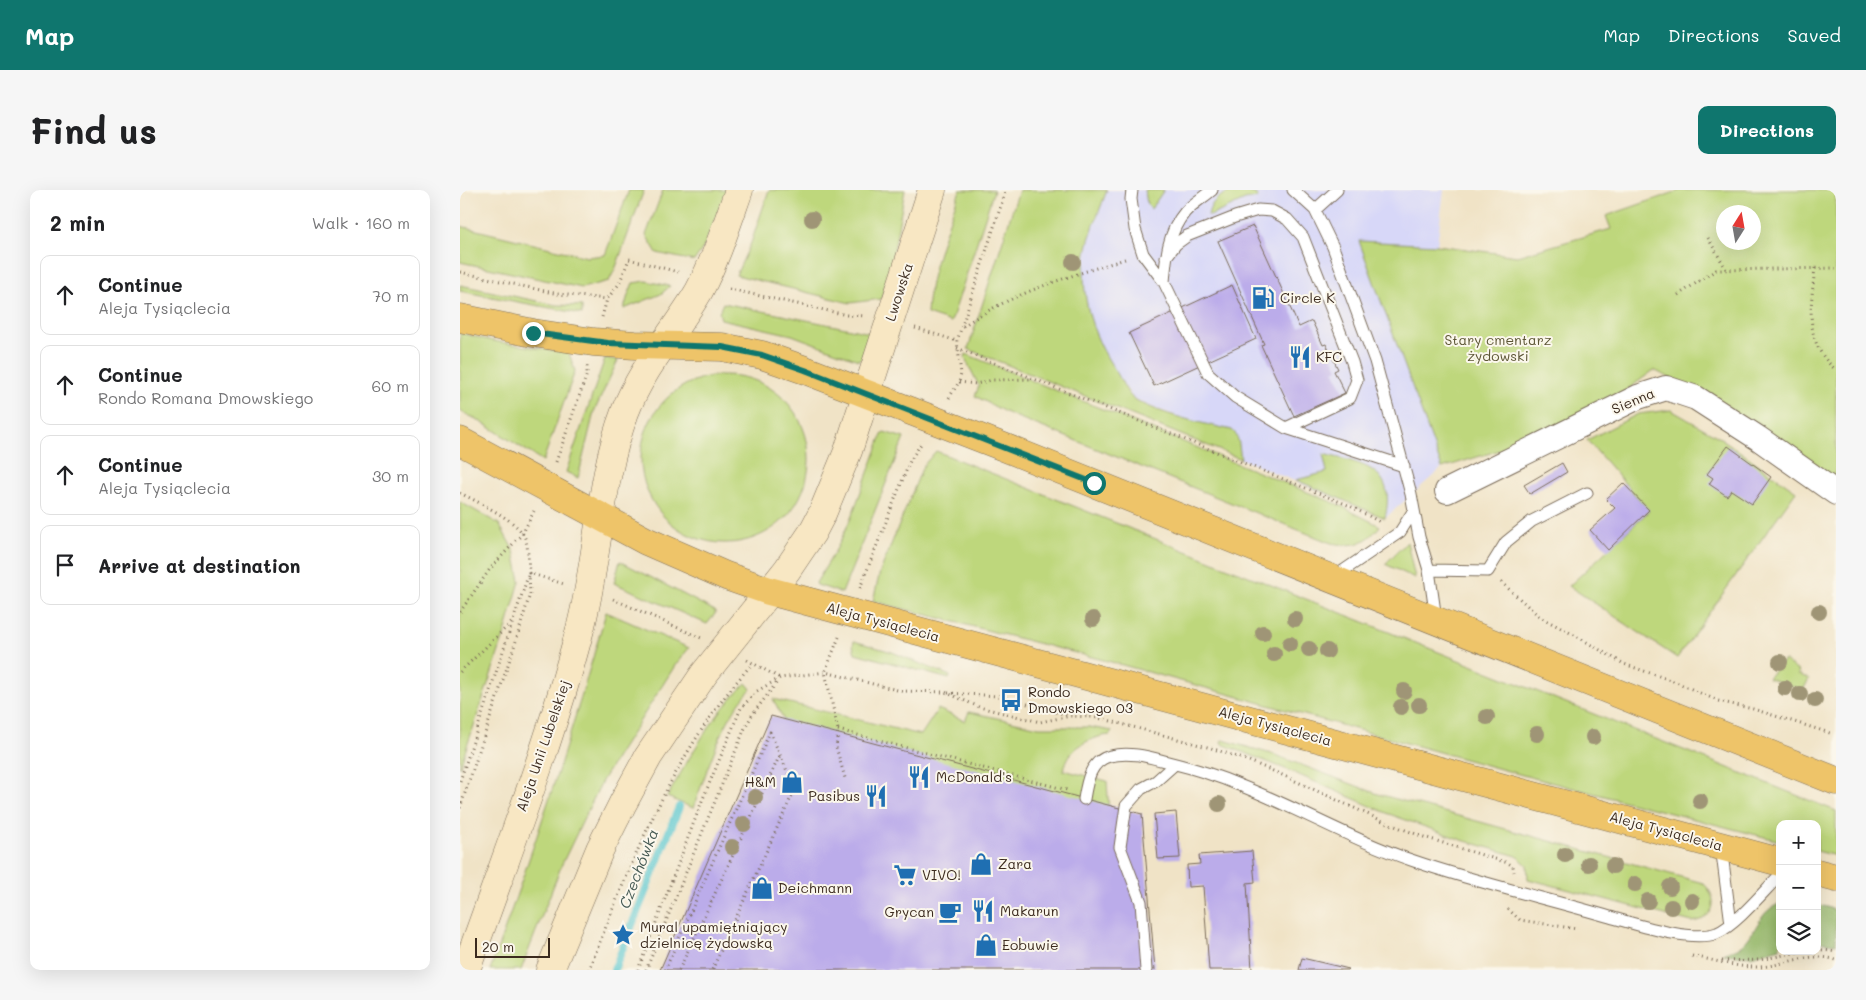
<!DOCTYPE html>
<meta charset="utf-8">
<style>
:root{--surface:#fff;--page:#f6f6f6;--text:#202124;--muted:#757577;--line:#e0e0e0;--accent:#0f766e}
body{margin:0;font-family:Mali,sans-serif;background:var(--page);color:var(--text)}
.controls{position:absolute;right:15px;bottom:15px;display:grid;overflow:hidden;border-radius:10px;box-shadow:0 5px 20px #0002}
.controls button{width:45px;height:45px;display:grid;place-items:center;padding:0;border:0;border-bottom:1px solid var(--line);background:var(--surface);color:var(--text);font:25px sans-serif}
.compass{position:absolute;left:1256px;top:15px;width:45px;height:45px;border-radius:50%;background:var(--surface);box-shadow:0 5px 20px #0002;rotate:11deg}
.scale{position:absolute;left:15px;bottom:12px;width:75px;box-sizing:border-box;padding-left:5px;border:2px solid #3b2a1e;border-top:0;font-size:14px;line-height:18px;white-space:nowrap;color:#3b2a1e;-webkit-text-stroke:4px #fbf7ec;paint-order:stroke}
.stop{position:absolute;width:15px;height:15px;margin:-11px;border:4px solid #0f766e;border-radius:50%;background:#fff}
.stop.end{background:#0f766e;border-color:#fff;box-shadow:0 1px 5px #0008}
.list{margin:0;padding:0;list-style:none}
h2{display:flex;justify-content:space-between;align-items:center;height:65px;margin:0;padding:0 20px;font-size:21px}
h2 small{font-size:16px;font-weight:400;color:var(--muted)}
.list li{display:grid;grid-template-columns:32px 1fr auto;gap:15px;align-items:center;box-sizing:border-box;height:80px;margin:0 10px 10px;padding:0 10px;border:1px solid var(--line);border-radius:10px}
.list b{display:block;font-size:19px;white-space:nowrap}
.list p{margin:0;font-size:16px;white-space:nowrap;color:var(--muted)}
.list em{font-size:16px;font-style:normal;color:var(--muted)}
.icon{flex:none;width:28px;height:28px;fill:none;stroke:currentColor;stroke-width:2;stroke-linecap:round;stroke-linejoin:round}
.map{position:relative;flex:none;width:1376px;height:780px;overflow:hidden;border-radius:10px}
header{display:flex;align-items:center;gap:30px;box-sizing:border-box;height:70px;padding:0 25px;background:var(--accent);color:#fff}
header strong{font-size:24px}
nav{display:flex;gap:28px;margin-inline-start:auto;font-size:18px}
.intro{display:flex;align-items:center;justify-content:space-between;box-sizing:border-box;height:120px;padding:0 30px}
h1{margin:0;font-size:35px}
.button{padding:12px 22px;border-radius:10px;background:var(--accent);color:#fff;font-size:18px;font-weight:700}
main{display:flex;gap:30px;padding:0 30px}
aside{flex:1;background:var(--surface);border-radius:10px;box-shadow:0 5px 20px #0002}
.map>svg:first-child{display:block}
.built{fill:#d7d7f8}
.green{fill:#bed77b;stroke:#7c804c;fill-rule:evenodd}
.forest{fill:#96b86b;stroke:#687144}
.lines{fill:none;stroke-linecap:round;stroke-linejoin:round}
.stream{stroke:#59c6cd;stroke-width:8}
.building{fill:#bbacea}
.service-casing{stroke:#7a6b59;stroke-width:13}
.minor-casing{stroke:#7a6b59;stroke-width:26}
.secondary-casing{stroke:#7a6b59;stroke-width:29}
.primary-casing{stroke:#7a6b59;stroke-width:29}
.path{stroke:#7a6b59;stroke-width:3;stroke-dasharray:1 4;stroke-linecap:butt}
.service{stroke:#fff;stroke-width:11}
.minor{stroke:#fff;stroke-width:24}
.secondary{stroke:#f8e7c3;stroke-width:28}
.primary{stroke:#eec469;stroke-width:28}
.tree{fill:#9f9576}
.route{stroke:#0f766e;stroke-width:6}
.labels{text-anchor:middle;stroke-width:4;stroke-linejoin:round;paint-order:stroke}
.street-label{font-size:14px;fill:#3b2a1e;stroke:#fbf7ec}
.poi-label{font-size:14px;fill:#3b2a1e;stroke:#fbf7ec;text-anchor:start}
.park-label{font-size:14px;fill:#5c5535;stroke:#fbf7ec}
.water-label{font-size:15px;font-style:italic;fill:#445953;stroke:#fbf7ec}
</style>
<header>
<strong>Map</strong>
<nav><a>Map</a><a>Directions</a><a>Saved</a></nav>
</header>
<div class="intro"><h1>Find us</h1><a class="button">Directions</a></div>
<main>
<aside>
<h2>2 min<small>Walk · 160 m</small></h2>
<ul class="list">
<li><svg class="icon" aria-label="ahead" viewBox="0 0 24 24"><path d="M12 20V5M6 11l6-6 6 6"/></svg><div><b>Continue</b><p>Aleja Tysiąclecia</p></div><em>70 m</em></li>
<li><svg class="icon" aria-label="ahead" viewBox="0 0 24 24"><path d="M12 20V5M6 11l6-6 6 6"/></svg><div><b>Continue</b><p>Rondo Romana Dmowskiego</p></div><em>60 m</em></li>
<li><svg class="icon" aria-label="ahead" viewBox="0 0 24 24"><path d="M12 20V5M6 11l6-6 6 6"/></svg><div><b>Continue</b><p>Aleja Tysiąclecia</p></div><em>30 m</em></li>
<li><svg class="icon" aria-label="arrive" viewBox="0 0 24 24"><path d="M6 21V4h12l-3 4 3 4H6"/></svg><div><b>Arrive at destination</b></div></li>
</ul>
</aside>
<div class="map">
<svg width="1376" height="780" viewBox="0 0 1376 780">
<rect width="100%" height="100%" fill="#fbf7ec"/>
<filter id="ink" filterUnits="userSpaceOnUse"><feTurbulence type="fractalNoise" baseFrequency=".02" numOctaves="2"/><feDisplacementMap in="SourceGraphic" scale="10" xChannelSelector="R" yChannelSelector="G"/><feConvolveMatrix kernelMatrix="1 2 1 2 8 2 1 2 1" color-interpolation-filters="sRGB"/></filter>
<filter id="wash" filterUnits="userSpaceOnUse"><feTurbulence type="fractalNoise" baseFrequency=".0096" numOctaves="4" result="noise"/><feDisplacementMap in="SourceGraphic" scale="20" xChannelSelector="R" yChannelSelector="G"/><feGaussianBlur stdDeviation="1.12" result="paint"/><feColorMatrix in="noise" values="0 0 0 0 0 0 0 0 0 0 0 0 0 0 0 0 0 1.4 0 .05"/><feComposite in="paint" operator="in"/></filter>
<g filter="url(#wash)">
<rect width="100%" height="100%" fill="#f0e3c6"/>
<path class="built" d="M647,0H984L977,55L899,51L982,278L925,328L781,269L778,249L772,240L734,232L689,216L672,207L644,164L629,127L623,92L628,52Z"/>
<path class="green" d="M169,0H184L156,77L149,91L122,98L0,72V36L127,67L145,65Z
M203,0H267L243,58L234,71L197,63L186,45Z
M309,0H445L432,70L421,109L390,113L276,85L291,53Z
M500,0H534L491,132L467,124C469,81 487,40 500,0Z
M559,0H647C641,17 634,33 629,50C616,95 630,143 655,180C661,188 666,204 674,209C701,225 741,233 772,240C780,246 779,259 781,269L508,159Z
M685,0H704L691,19L687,15Z
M779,0L788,1L797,5L798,8L785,10L750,26L748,25C751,9 764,2 779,0Z
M1221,0H1376V296L1244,205L1194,180L1153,210L1040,260L982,278L899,51L977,55L1057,66L1151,39L1146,26ZM1264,22H1294V52H1264Z
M186,91L210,96L201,104L164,119L168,105L173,93Z
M0,95L96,115L122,116V124L0,101Z
M263,113L410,143L402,168L398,170L332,145L261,129L259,122Z
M0,143L33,151L109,163L115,181L83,271L18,230L0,221Z
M506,164L877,314L920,336C905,355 893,357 871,353L547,223L515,206L519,196L505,168Z
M145,168L158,170L134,222L118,288L106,282Z
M181 269a84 84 0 1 1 168 0a84 84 0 1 1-168 0Z
M1211,220L1262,249L1336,301L1217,468L1109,396L1189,321L1127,250L1178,224Z
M424,242L444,248L382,403L357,395L356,393L377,358L391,328L422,245Z
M476,261L1376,621V666L1357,661V634H1320V651L1070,587L659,474L413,411L420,382L463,276Z
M863,264C902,274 937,277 925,328L836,290L867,282Z
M0,312L39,334L54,361L60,391L45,443L0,577Z
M947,352L955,388L925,374Z
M160,371L255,421V424L247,434L154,393Z
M146,422L229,458L216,474L143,589L102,674L61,780H30C73,662 112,543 146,422Z
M394,451L432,462L490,486L489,489L395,463L393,455Z
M1324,470L1339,482L1338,484L1349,489L1343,500L1308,488Z
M286,493L291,499C262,528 248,580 233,618L207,607C230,567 252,525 286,493Z
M313,509L461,545L478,519L505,531L509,522L579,537H629L652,541L650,545C636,546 619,553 610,565C607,569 605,576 603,580L647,591L652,674L282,780L394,663Z
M763,550L815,565L918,604L1243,693C1260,709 1255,729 1232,732L1068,689L1067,675L1057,666L1005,651L929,624L823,578L762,554L761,551Z"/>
<path class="forest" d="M1320,714V758L1291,766L1262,764C1268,762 1276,759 1281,756C1297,743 1299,720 1320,714Z
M1357,714L1376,720V754L1357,752Z"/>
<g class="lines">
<path class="stream" d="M154,780L219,617"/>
</g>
<g id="blocks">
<path class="building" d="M793,36L839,137L852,131L863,155L866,154L878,179L874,181L885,203L834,226L801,155L804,154L758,51Z
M772,95L796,149L694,196L669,143Z
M1268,256L1311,287L1292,314L1271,300L1267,306L1249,294L1253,288L1247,284Z
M1102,273L1107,282L1070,304L1064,295Z
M1163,293L1189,320L1148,360L1130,340L1155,318L1146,309Z
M311,526L682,624L695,780H200Z
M716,622L720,668L698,669L694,624Z
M792,661L795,692L787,693L792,780H749L743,696L728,697L727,675L740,674L739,665Z
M842,768L889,779L888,780H839Z"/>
</g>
</g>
<g filter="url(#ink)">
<use href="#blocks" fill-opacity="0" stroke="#7a6b59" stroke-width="1"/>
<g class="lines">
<defs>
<path id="service" d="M672,0L671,9L675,39L683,64L704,92L748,183L775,207L826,238L944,276
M833,0L855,20L873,57L915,171L951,304L959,347L969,380L976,429
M855,20L877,0
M706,67L716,54L727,46L775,27L798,20L812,21L827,29L843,47L892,172L897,190L890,208L826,238
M704,92C706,67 708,42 725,22C732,14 744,7 752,0
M969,380L1028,381L1046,352L1072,331L1127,303
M874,387L940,342L954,320
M624,609C627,591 630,571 650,566C670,561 689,567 708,572C732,578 756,585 779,595C838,618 894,651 954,671C1018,693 1085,708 1150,727C1176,734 1231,753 1257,743C1276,735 1304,701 1320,685
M1261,656L1271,734
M686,780L681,712L660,657L666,616L681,599L696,591L715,574"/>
<path id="minor" d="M987,301L1178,207L1206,198L1236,208L1298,248L1376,303"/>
<path id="secondary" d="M6,780C45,669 89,557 119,443C139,371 138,293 165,222C182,177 215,142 239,101C256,69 267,34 279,0
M90,780L140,659L163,613L188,567L244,484L327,380L352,343L362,324L388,261L472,0"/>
<path id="primary" d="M0,128L73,143L133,152L175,155L262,157L302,165L345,180L541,256L1376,591
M0,251L186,351L266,386L309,401L1320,672
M1357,683L1376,688"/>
</defs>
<use href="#service" class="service-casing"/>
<use href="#minor" class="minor-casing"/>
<use href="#secondary" class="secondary-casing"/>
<use href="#primary" class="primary-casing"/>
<path class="path" d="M1248,48L1266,79
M1355,78C1351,116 1343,152 1376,180
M0,82L98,104L147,109
M269,99L387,125L405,126
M1218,105L1256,80L1376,78
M142,127L147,109L159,94L169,69L218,82
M503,136C554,102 608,87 665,69
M455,138L497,151
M497,158L888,315L922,333
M499,192L516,194L532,190L573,189
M489,208L499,192L501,184L497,151L546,0
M96,272L127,184V176
M0,303C16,311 54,329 63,344C69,354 68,371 69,383L104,394
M1041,392L1080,427L1118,447L1164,474L1216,492L1258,511L1293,519L1373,544
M400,398L450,271L462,252
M153,409L241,448
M0,422L30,379L63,343L74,321
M379,447L365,482L378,540L376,557L385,588
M287,470L320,488
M0,482L54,430
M488,503L539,506L610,526
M378,540L607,600
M0,591L68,386
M0,618L56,451L70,404L69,383
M1048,719L1060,730L1117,739
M1357,759L1376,762
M1232,766C1255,770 1277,778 1300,777C1327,775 1349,761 1376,770
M1262,771L1299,770L1344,761
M129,780C171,672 214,560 293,473
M178,780L242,611L281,518L297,501L320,488L365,482L441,501L485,502L519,517L580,532L610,526L632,527L647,530L751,558L789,571L820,584L927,633L964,647L1048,673L1053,676L1054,682
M186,780L285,538L292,525L318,491
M205,780L310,542L335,599L252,780
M219,780L320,565"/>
<use href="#service" class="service"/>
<use href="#minor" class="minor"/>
<use href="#secondary" class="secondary"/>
<use href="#primary" class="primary"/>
</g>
<g class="tree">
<circle cx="352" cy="29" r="8"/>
<circle cx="613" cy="72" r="8"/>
<circle cx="1359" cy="422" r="8"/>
<circle cx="633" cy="429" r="8"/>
<circle cx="835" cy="429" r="8"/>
<circle cx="803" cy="443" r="8"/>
<circle cx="830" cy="454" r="8"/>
<circle cx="849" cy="459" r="8"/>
<circle cx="867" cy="461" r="8"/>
<circle cx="814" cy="464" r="8"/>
<circle cx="1320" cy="472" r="8"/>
<circle cx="1325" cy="498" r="8"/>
<circle cx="944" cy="501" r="8"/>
<circle cx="1340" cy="504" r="8"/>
<circle cx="1355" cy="510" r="8"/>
<circle cx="959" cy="515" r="8"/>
<circle cx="941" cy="517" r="8"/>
<circle cx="1027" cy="527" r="8"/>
<circle cx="1077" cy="544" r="8"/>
<circle cx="1133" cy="547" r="8"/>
<circle cx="295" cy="607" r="8"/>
<circle cx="1240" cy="611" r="8"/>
<circle cx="759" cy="614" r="8"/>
<circle cx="284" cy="634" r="8"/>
<circle cx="272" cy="657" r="8"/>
<circle cx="1105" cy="665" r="8"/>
<circle cx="1129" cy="674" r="8"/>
<circle cx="1153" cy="676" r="8"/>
<circle cx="1175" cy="694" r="8"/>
<circle cx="1210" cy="697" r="8"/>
<circle cx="1188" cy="711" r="8"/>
<circle cx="1232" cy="711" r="8"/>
<circle cx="1211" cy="717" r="8"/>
</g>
</g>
<g class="lines" filter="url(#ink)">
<path class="route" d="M73,143L148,153L262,157L302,165L345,180L634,293"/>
</g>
<defs>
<symbol id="fuel-bare" viewBox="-9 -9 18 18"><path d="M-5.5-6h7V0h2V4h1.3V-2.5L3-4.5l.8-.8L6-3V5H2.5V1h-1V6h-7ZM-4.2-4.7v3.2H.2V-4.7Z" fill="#1f6fb2" stroke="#fbf7ec" stroke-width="2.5" paint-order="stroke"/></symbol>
<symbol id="restaurant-bare" viewBox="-9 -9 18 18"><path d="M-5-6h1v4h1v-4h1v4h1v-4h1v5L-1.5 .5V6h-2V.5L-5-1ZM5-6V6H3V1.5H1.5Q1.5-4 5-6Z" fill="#1f6fb2" stroke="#fbf7ec" stroke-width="2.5" paint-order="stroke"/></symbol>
<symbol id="bus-bare" viewBox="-9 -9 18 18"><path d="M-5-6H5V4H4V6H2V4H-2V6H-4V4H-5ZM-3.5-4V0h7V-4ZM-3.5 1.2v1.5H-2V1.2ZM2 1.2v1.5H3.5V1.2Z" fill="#1f6fb2" stroke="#fbf7ec" stroke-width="2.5" paint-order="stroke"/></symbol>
<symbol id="shop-bare" viewBox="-9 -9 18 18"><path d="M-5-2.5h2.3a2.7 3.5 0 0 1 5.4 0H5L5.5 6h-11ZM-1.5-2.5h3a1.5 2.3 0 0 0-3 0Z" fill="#1f6fb2" stroke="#fbf7ec" stroke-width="2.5" paint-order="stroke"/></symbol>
<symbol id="supermarket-bare" viewBox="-9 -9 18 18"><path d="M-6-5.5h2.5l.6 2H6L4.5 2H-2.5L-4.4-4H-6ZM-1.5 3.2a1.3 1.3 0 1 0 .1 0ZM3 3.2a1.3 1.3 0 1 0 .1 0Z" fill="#1f6fb2" stroke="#fbf7ec" stroke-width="2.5" paint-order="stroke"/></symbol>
<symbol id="cafe-bare" viewBox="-9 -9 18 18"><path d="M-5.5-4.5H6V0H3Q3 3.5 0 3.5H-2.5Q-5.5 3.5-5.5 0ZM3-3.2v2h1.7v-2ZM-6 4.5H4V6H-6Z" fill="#1f6fb2" stroke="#fbf7ec" stroke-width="2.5" paint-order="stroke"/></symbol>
<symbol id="sight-bare" viewBox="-9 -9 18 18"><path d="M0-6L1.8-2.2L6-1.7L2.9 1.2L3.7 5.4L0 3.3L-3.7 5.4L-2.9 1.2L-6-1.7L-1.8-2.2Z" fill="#1f6fb2" stroke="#fbf7ec" stroke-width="2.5" paint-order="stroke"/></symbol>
</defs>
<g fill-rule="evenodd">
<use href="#fuel-bare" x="787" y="92" width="32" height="32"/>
<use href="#restaurant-bare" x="824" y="151" width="32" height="32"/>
<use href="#bus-bare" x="535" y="494" width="32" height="32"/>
<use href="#restaurant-bare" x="443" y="571" width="32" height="32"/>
<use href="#shop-bare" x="316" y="576" width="32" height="32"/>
<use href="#restaurant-bare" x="400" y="590" width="32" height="32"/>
<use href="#shop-bare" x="505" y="658" width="32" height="32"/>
<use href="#supermarket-bare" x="429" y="669" width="32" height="32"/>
<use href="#shop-bare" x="286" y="682" width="32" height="32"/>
<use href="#restaurant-bare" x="507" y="705" width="32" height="32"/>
<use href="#cafe-bare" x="474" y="706" width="32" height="32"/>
<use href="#sight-bare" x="147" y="729" width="32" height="32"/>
<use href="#shop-bare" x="510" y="739" width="32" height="32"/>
</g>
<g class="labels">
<g class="street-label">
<text transform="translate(439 102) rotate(-72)" y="5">Lwowska</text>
<text transform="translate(1173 211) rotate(-23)" y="5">Sienna</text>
<text transform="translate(423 432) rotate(15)" y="5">Aleja Tysiąclecia</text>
<text transform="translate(815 536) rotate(15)" y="5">Aleja Tysiąclecia</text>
<text transform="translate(83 556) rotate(-71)" y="5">Aleja Unii Lubelskiej</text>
<text transform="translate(1206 641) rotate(15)" y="5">Aleja Tysiąclecia</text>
</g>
<g class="poi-label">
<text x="820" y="113">Circle K</text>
<text x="856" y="172">KFC</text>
<text x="568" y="507">Rondo<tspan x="568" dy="16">Dmowskiego 03</tspan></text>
<text x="476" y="592">McDonald's</text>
<text x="316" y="597" text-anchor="end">H&amp;M</text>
<text x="400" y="611" text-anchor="end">Pasibus</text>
<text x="538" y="679">Zara</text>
<text x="462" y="690">VIVO!</text>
<text x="318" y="703">Deichmann</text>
<text x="540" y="726">Makarun</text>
<text x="474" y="727" text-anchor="end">Grycan</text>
<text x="180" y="742">Mural upamiętniający<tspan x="180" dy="16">dzielnicę żydowską</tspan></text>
<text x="542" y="760">Eobuwie</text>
</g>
<g class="park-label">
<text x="1038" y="155">Stary cmentarz<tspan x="1038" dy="16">żydowski</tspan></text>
</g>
<g class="water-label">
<text transform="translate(179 679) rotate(-69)" y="5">Czechówka</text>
</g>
</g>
</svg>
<div class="controls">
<button>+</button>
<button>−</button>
<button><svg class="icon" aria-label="layers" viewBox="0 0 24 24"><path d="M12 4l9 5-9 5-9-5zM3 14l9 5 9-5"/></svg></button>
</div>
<svg class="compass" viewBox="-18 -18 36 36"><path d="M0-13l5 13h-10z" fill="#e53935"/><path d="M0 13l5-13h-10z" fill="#757577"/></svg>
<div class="scale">20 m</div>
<div class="stop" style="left:634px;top:293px"></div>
<div class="stop end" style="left:73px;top:143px"></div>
</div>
</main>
